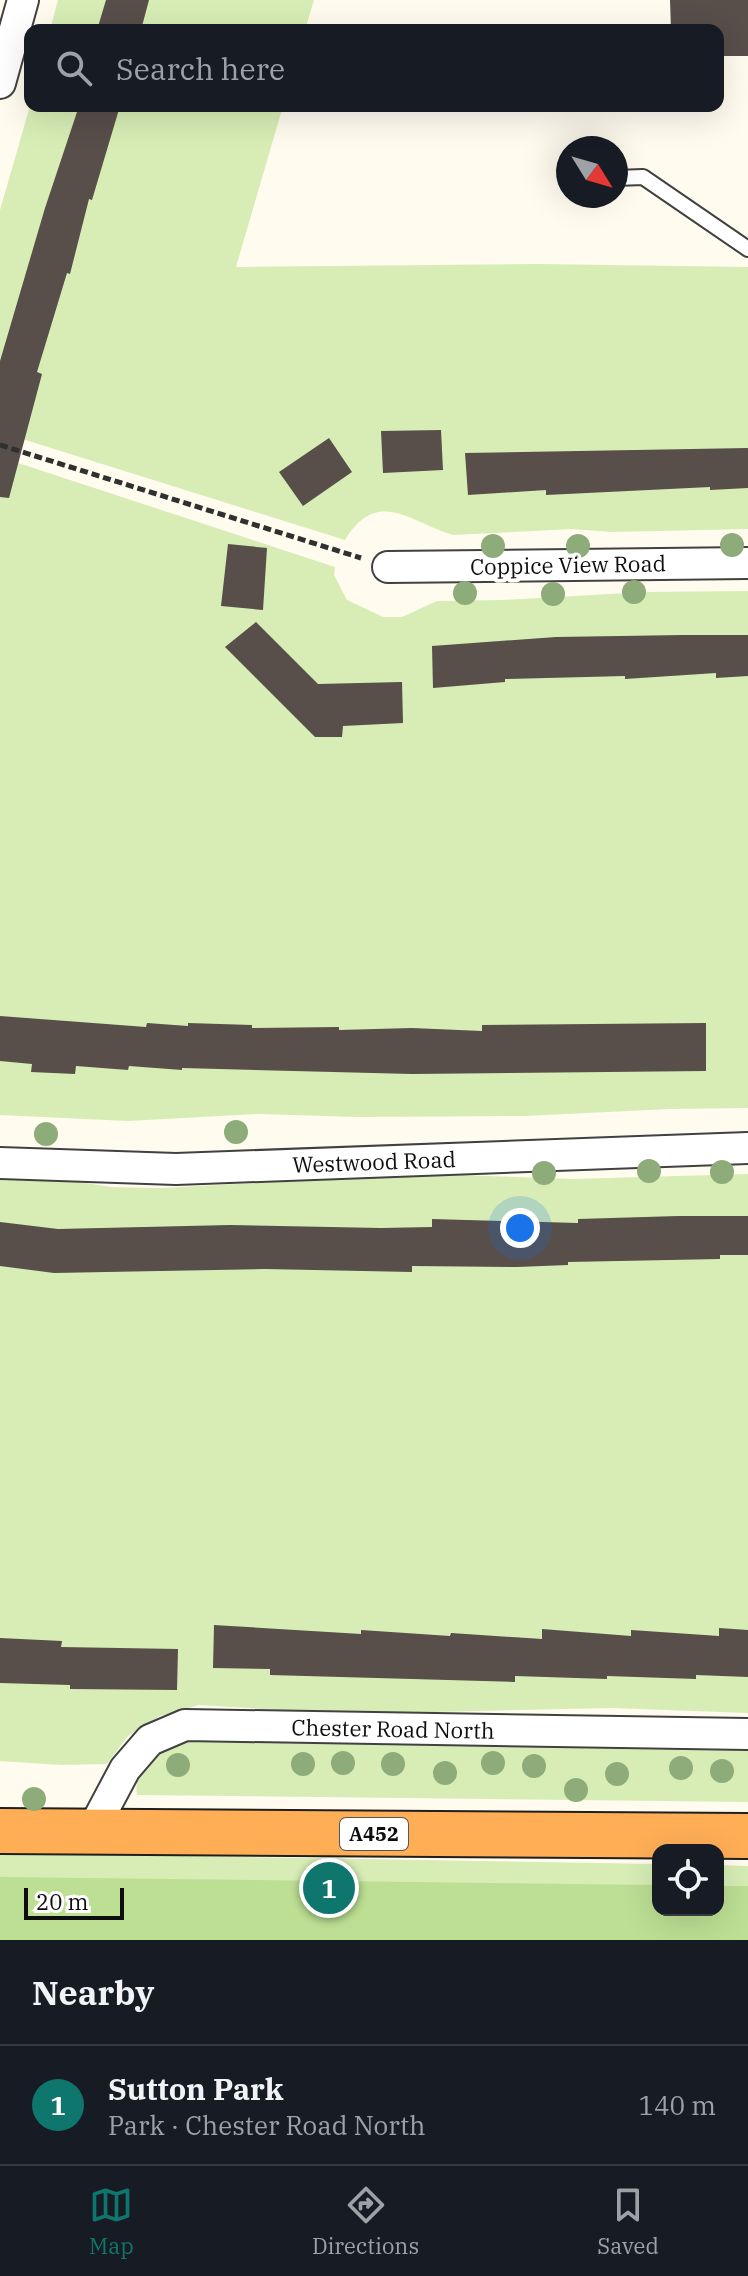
<!DOCTYPE html>
<meta charset="utf-8">
<style>
:root{--surface:#171b24;--page:#242831;--text:#f1f3f6;--muted:#9ea1a6;--line:#363941;--accent:#0f766e}
body{margin:0;font-family:"IBM Plex Serif",serif;background:var(--page);color:var(--text)}
.controls{position:absolute;right:24px;bottom:24px;display:grid;overflow:hidden;border-radius:16px;box-shadow:0 8px 32px #0002}
.controls button{width:72px;height:72px;display:grid;place-items:center;padding:0;border:0;border-bottom:2px solid var(--line);background:var(--surface);color:var(--text);font:40px sans-serif}
.compass{position:absolute;left:556px;top:136px;width:72px;height:72px;border-radius:50%;background:var(--surface);box-shadow:0 8px 32px #0002;rotate:127deg}
.scale{position:absolute;left:24px;bottom:20px;width:100px;box-sizing:border-box;padding-left:8px;border:4px solid #0e0e0e;border-top:0;font-size:22px;line-height:28px;white-space:nowrap;color:#0e0e0e;-webkit-text-stroke:6px #fff;paint-order:stroke}
.you{position:absolute;left:520px;top:1228px;width:28px;height:28px;margin:-20px;border:6px solid #fff;border-radius:50%;background:#1a73e8;box-shadow:0 0 0 12px #1a73e833}
.badge{display:grid;place-items:center;width:52px;height:52px;border-radius:50%;background:var(--accent);color:#fff;font-size:26px;font-weight:700}
.pin{position:absolute;translate:-50% -50%;border:4px solid #fff;box-shadow:0 2px 8px #0006}
.list{margin:0;padding:0;list-style:none}
h2{display:flex;justify-content:space-between;align-items:center;height:104px;margin:0;padding:0 32px;font-size:34px}
h2 small{font-size:26px;font-weight:400;color:var(--muted)}
.list li{display:grid;grid-template-columns:52px 1fr auto;gap:24px;align-items:center;box-sizing:border-box;height:120px;padding:0 32px;border-top:2px solid var(--line)}
.list b{display:block;font-size:30px;white-space:nowrap}
.list p{margin:0;font-size:26px;white-space:nowrap;color:var(--muted)}
.list em{font-size:26px;font-style:normal;color:var(--muted)}
.icon{flex:none;width:44px;height:44px;fill:none;stroke:currentColor;stroke-width:2;stroke-linecap:round;stroke-linejoin:round}
.map{position:relative;flex:none;width:748px;height:1940px;overflow:hidden}
.search{position:absolute;background:var(--surface);box-shadow:0 8px 32px #0002;left:24px;right:24px;top:24px;height:88px;display:flex;align-items:center;gap:20px;box-sizing:border-box;padding:0 28px;border-radius:16px;color:var(--muted);font-size:30px}
.sheet{height:224px;background:var(--surface)}
nav{display:flex;justify-content:space-around;align-items:center;box-sizing:border-box;height:112px;border-top:2px solid var(--line);background:var(--surface);font-size:22px;color:var(--muted)}
nav a{display:grid;justify-items:center;gap:4px}
nav .on{color:var(--accent)}
.map>svg:first-child{display:block}
.green{fill:#d7edb5}
.forest{fill:#bcdf93}
.building{fill:#584e4a}
.lines{fill:none;stroke-linecap:round;stroke-linejoin:round}
.service-casing{stroke:#414141;stroke-width:18}
.minor-casing{stroke:#414141;stroke-width:34}
.trunk-casing{stroke:#1f1f1f;stroke-width:48}
.path{stroke:#303030;stroke-width:5;stroke-dasharray:8 4;stroke-linecap:butt}
.service{stroke:#fff;stroke-width:14}
.minor{stroke:#fff;stroke-width:30}
.trunk{stroke:#ffae56;stroke-width:44}
.tree{fill:#8eac79}
.labels{text-anchor:middle;stroke-width:8;stroke-linejoin:round;paint-order:stroke}
.shield{fill:#fff;stroke:#565656;stroke-width:2}
.shield-label{font-size:20px;font-weight:bold;fill:#0e0e0e}
.street-label{font-size:22px;fill:#0e0e0e;stroke:#fff}
</style>
<div class="map">
<svg width="748" height="1940" viewBox="0 0 748 1940">
<rect width="100%" height="100%" fill="#fffbef"/>
<path class="green" d="M58,0H314L305,30H50Z
M30,106H283L236,267L540,264L748,267V529L612,532L572,529L453,535C409,522 378,487 345,540L0,432V210Z
M0,457L335,567L334,575L347,600L383,617H402L437,601L503,600L645,592L748,591V1108L670,1109L524,1116L358,1117L258,1114L128,1121L0,1115Z
M430,1174L573,1179L748,1174V1713L611,1708L342,1714L199,1705L160,1716L128,1736L107,1764L61,1765L0,1761V1180H66L111,1187L160,1188L295,1181L337,1175Z
M193,1739L748,1747V1802L137,1795C132,1763 164,1742 193,1739Z
M0,1853L658,1864V1910H718V1865L748,1866V1940H0Z"/>
<path class="forest" d="M0,1877L658,1885V1910H718V1886H748V1940H0Z"/>
<path class="building" d="M106,0H149L141,30H97Z
M670,0H748V56H718V30H671Z
M79,106H120L92,200L89,199L70,274L67,273L37,372L42,374L9,498L0,497V361L45,208Z
M441,430L443,470L383,473L381,431Z
M329,438L352,472L303,506L279,472Z
M748,448V488L710,490V487L546,495V490L468,495L465,453Z
M228,544L267,548L263,610L221,606Z
M256,622L318,684L402,682L403,723L343,726L342,737H315L225,647Z
M683,635H748V676L716,678V673L625,679V676L505,679V682L433,688L432,646L556,637Z
M0,1016L146,1027L147,1023L188,1026V1023L252,1025V1028L339,1027V1030L412,1028L482,1031V1025L706,1023V1071L412,1074L182,1068V1070L129,1066L128,1070L76,1066L75,1074L31,1072L32,1064L0,1061Z
M678,1216H748V1255H720V1259L568,1262V1265L517,1267L412,1266V1272L265,1269L54,1273L0,1266V1222L58,1229L230,1225L381,1228L432,1227V1219L578,1223V1219Z
M214,1625L361,1634V1630L450,1636L451,1633L542,1639V1629L631,1636V1630L719,1636V1628L748,1630V1677L696,1675V1679L607,1676V1679L515,1676V1682L270,1675V1669L213,1668Z
M0,1638L62,1641L61,1647L178,1649L177,1690L70,1689V1685L0,1683Z"/>
<g class="lines">
<defs>
<path id="service" d="M616,178L643,177L748,249"/>
<path id="minor" d="M0,83L23,0
M388,567L748,563
M0,1163L176,1169L748,1148
M92,1831L125,1769L150,1740L185,1725L748,1734"/>
<path id="trunk" d="M0,1831L748,1836"/>
</defs>
<use href="#service" class="service-casing"/>
<use href="#minor" class="minor-casing"/>
<use href="#trunk" class="trunk-casing"/>
<path class="path" d="M0,445L361,558"/>
<use href="#service" class="service"/>
<use href="#minor" class="minor"/>
<use href="#trunk" class="trunk"/>
</g>
<g class="tree">
<circle cx="732" cy="545" r="12"/>
<circle cx="493" cy="546" r="12"/>
<circle cx="578" cy="546" r="12"/>
<circle cx="634" cy="592" r="12"/>
<circle cx="465" cy="593" r="12"/>
<circle cx="553" cy="594" r="12"/>
<circle cx="236" cy="1132" r="12"/>
<circle cx="46" cy="1134" r="12"/>
<circle cx="649" cy="1171" r="12"/>
<circle cx="722" cy="1172" r="12"/>
<circle cx="544" cy="1173" r="12"/>
<circle cx="343" cy="1763" r="12"/>
<circle cx="493" cy="1763" r="12"/>
<circle cx="303" cy="1764" r="12"/>
<circle cx="393" cy="1764" r="12"/>
<circle cx="178" cy="1765" r="12"/>
<circle cx="534" cy="1766" r="12"/>
<circle cx="681" cy="1768" r="12"/>
<circle cx="722" cy="1771" r="12"/>
<circle cx="445" cy="1773" r="12"/>
<circle cx="617" cy="1774" r="12"/>
<circle cx="576" cy="1790" r="12"/>
<circle cx="34" cy="1799" r="12"/>
</g>
<g class="labels">
<rect class="shield" x="340" y="1818" width="68" height="32" rx="6"/>
<g class="shield-label">
<text x="374" y="1841">A452</text>
</g>
<g class="street-label">
<text transform="translate(568 565) rotate(-1)" y="8">Coppice View Road</text>
<text transform="translate(374 1162) rotate(-2)" y="8">Westwood Road</text>
<text transform="translate(393 1729) rotate(1)" y="8">Chester Road North</text>
</g>
</g>
</svg>
<div class="controls">
<button><svg class="icon" aria-label="locate" viewBox="0 0 24 24"><circle cx="12" cy="12" r="6"/><path d="M12 2v4M12 18v4M2 12h4M18 12h4"/></svg></button>
</div>
<svg class="compass" viewBox="-18 -18 36 36"><path d="M0-13l5 13h-10z" fill="#e53935"/><path d="M0 13l5-13h-10z" fill="#9ea1a6"/></svg>
<div class="scale">20 m</div>
<div class="you"></div>
<div class="pin badge" style="left:329px;top:1888px">1</div>
<div class="search"><svg class="icon" aria-label="search" viewBox="0 0 24 24"><circle cx="10" cy="10" r="6"/><path d="M15 15l6 6"/></svg>Search here</div>
</div>
<section class="sheet">
<h2>Nearby<small></small></h2>
<ul class="list">
<li><span class="badge">1</span><div><b>Sutton Park</b><p>Park · Chester Road North</p></div><em>140 m</em></li>
</ul>
</section>
<nav>
<a class="on"><svg class="icon" aria-label="map" viewBox="0 0 24 24"><path d="M3 6l6-2 6 2 6-2v14l-6 2-6-2-6 2zM9 4v14M15 6v14"/></svg>Map</a>
<a><svg class="icon" aria-label="directions" viewBox="0 0 24 24"><path d="M12 3l9 9-9 9-9-9zM9 14v-3h6M13 9l2 2-2 2"/></svg>Directions</a>
<a><svg class="icon" aria-label="saved" viewBox="0 0 24 24"><path d="M7 4h10v16l-5-4-5 4z"/></svg>Saved</a>
</nav>
